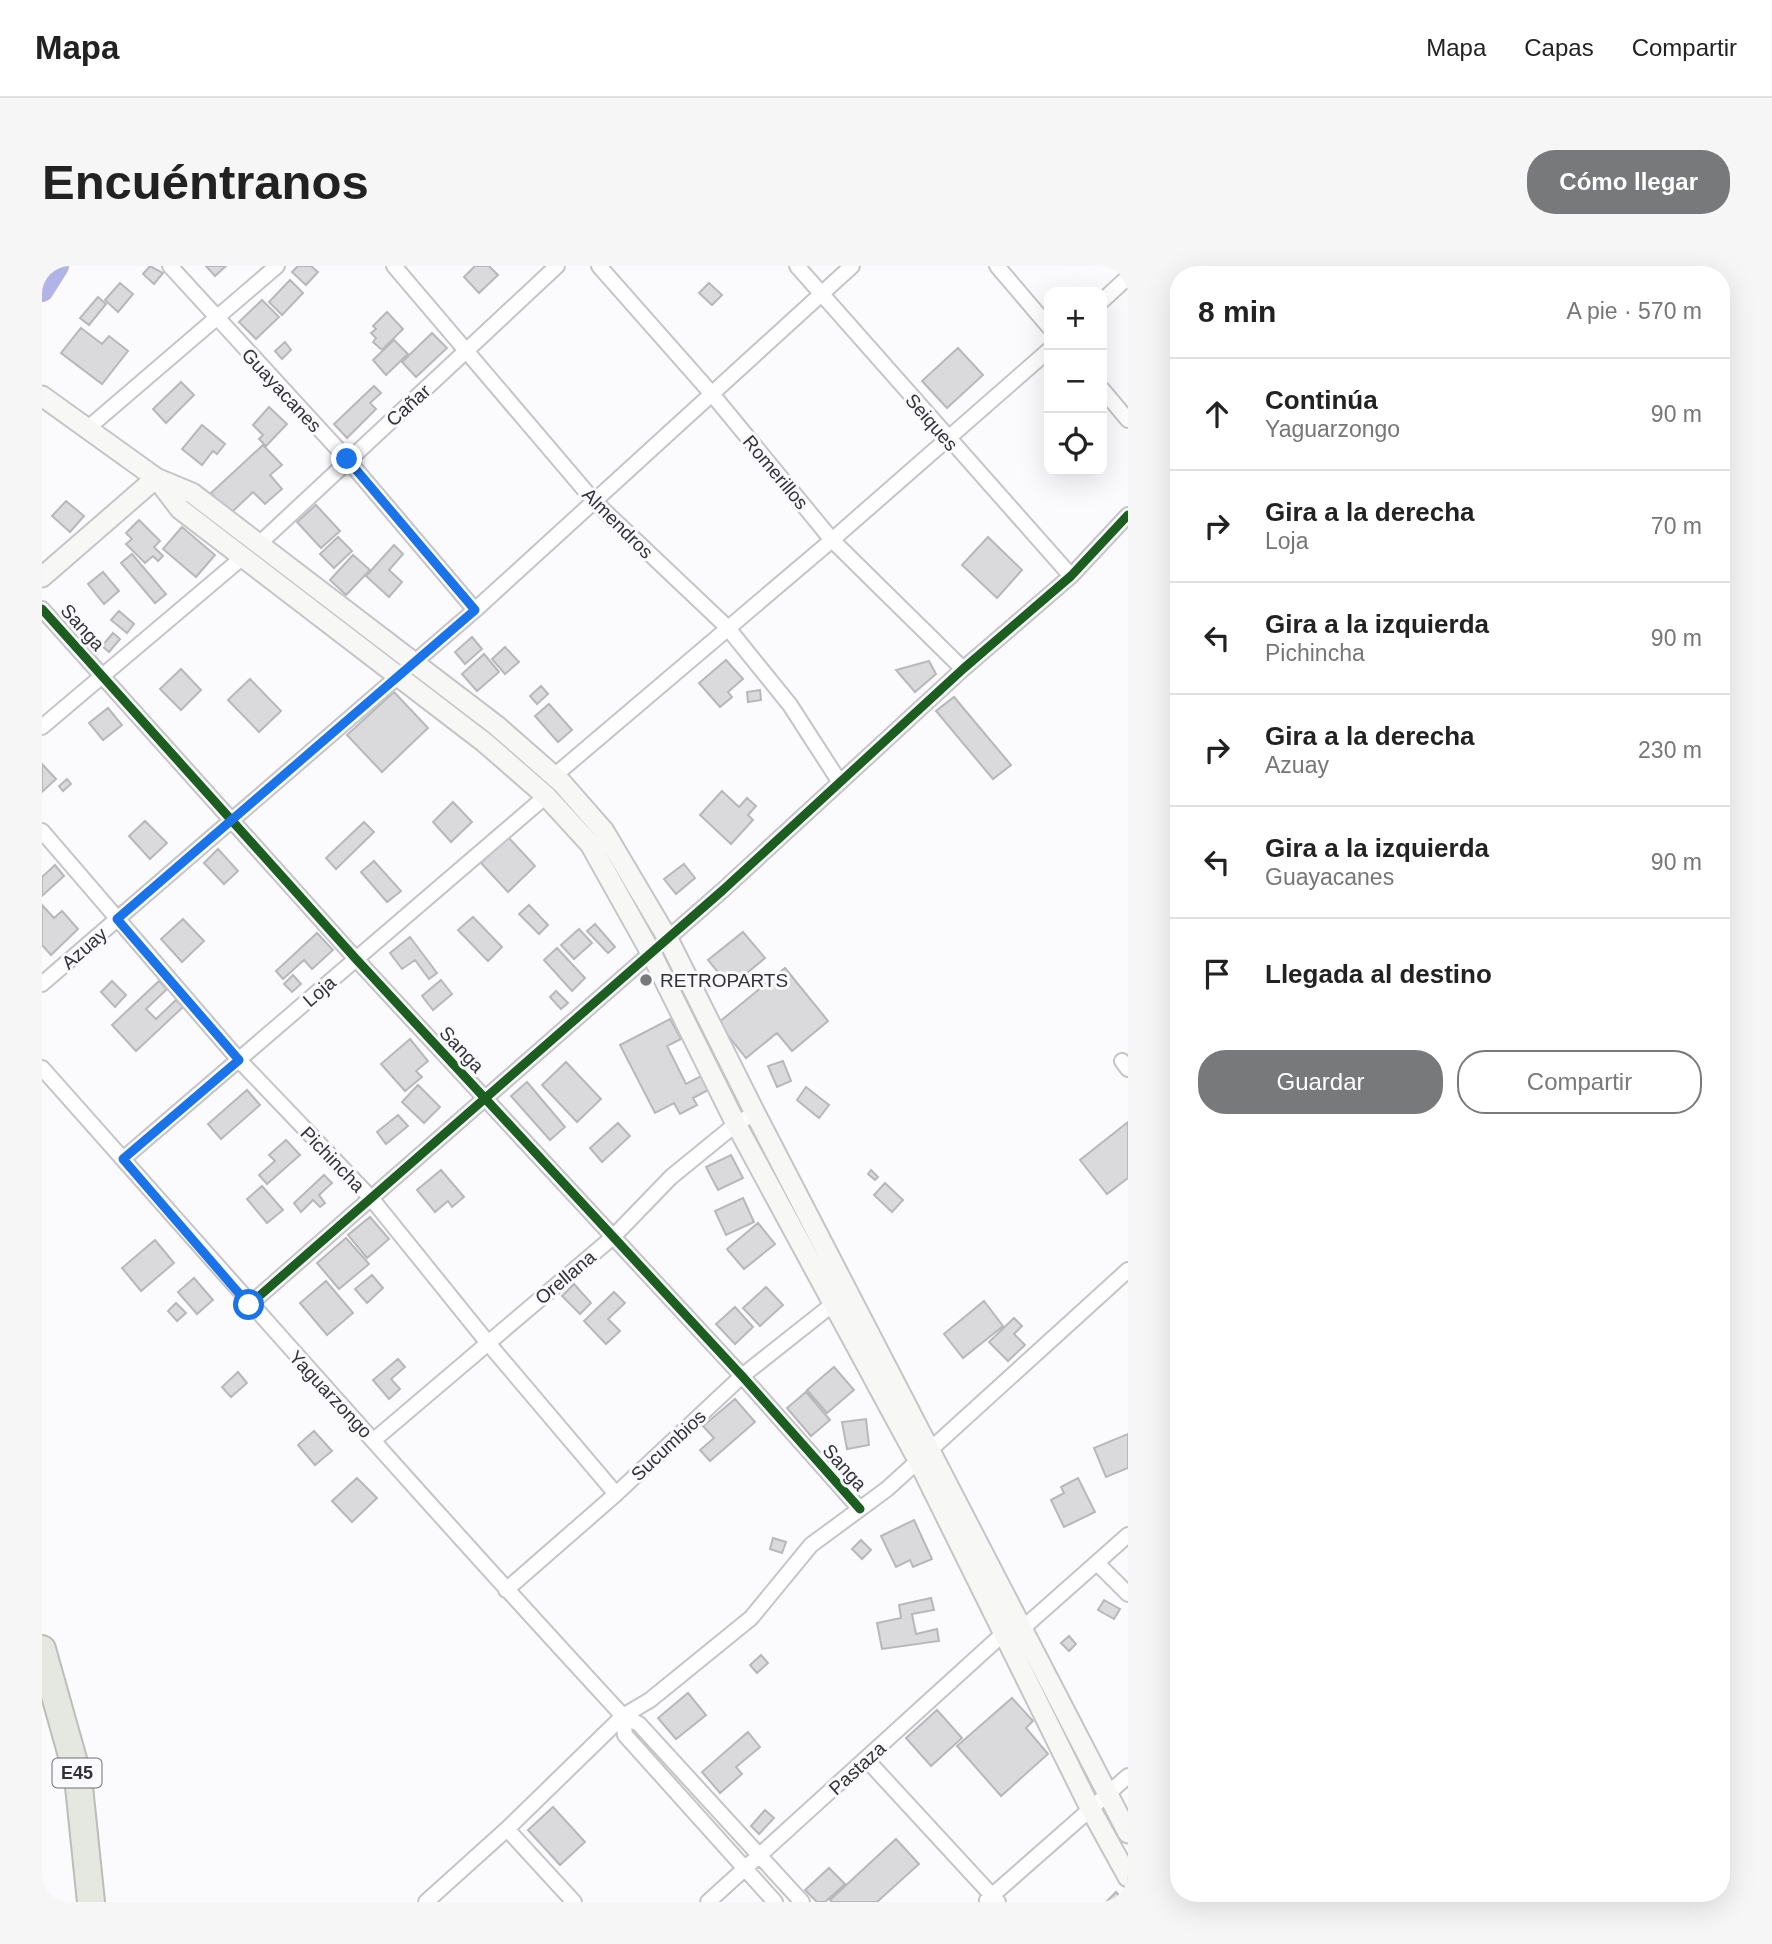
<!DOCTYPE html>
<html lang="es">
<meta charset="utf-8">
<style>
:root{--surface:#fff;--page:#f6f6f6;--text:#222;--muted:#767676;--line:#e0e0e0;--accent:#78797b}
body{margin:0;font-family:Helvetica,sans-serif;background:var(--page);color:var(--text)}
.controls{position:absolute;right:21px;top:21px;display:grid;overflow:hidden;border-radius:14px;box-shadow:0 7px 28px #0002}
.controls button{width:63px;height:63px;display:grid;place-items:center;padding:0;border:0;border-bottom:2px solid var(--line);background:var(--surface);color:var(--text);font:35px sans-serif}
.stop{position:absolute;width:21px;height:21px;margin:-16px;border:5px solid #1a73e8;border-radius:50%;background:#fff}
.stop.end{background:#1a73e8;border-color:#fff;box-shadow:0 2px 7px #0008}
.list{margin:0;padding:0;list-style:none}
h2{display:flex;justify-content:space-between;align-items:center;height:91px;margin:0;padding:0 28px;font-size:30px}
h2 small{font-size:23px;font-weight:400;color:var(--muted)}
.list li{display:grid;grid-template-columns:46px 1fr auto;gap:21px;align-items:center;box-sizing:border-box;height:112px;padding:0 28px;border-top:2px solid var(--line)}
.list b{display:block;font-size:26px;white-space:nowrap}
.list p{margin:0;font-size:23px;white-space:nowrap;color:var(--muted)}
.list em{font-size:23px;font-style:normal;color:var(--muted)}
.actions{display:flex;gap:14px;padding:21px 28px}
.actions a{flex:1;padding:16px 0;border:2px solid var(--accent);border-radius:28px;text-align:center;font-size:24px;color:var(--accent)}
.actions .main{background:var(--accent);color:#fff}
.icon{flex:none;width:38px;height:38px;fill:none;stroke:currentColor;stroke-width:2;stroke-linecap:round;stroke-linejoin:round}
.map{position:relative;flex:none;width:1086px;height:1636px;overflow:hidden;border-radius:28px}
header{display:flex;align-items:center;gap:42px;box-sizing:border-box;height:98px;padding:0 35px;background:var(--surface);border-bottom:2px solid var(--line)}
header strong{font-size:33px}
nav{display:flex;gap:38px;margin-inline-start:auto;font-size:24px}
.intro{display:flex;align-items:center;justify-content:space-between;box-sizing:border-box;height:168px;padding:0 42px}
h1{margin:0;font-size:49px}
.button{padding:18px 32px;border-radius:28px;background:var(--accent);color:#fff;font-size:24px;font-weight:700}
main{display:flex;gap:42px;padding:0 42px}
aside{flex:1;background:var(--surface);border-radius:28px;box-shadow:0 7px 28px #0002}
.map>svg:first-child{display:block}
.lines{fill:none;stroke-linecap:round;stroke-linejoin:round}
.river{stroke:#b2b4e7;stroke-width:24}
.building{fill:#dadadd;stroke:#b7b8ba;stroke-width:2}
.street-casing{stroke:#c5c5c7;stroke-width:18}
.secondary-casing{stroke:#c5c5c7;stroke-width:23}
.highway-casing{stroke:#bbbeb8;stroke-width:30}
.street{stroke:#fefeff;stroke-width:14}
.secondary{stroke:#f7f8f6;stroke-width:19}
.highway{stroke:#e4e8e0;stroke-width:26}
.cycleway-casing{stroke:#fafafe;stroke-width:13}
.cycleway{stroke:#1b5e20;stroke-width:9}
.route{stroke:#1a73e8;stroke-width:9}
.poi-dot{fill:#78797b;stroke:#fafafe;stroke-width:2.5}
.labels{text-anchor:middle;stroke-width:6;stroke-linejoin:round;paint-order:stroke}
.shield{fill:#fafafe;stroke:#6e6f71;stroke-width:2}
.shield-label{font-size:18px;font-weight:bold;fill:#323335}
.street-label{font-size:19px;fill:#323335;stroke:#fafafe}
.poi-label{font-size:19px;fill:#323335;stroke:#fafafe;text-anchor:start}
</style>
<header>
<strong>Mapa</strong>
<nav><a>Mapa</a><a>Capas</a><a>Compartir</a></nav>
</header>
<div class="intro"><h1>Encuéntranos</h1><a class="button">Cómo llegar</a></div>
<main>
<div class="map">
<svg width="1086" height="1636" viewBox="0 0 1086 1636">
<rect width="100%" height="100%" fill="#fbfbfd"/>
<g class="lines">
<path class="river" d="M0,24L15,0"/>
</g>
<path class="building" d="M108,0L121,7L112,18L101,8Z
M164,0H184L173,10Z
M256,0H269L276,6L264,19L250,6Z
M433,0H447L456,9L437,27L422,11Z
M248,14L261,27L240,49L227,36Z
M78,17L91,28L76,46L63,34Z
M667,17L680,29L670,39L657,27Z
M56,31L64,38L47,59L38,52Z
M220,34L237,51L214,73L197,56Z
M345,46L361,63L340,84L331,76L334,72L329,67L334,63L331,60Z
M39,62L60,78L67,70L86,85L60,118L19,87Z
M390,67L405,82L374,111L360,96Z
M352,74L366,88L344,109L331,94Z
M243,76L249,84L240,93L233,85Z
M916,82L941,109L905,142L880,115Z
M139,116L152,129L124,157L111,143Z
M332,120L339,127L328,137L334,143L305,172L292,158Z
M227,141L245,158L224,180L217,173L221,169L211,159Z
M160,159L183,178L175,188L171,185L160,199L140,183Z
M221,179L240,199L228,209L240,223L223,238L211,226L188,248L169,227Z
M24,235L42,250L28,266L10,250Z
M274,239L298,265L279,282L255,256Z
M97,254L118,275L112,281L121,290L116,295L111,290L103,297L84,278L90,273L84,267Z
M140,261L173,289L154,311L121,283Z
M296,271L310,285L292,302L278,288Z
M946,271L980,304L955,332L920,299Z
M352,279L361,288L347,304L360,316L347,331L324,310Z
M90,288L124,328L113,337L79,297Z
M311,289L328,304L304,329L288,314Z
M61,306L77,325L62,338L46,318Z
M77,345L92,358L85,367L69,354Z
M71,367L78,373L67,386L60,380Z
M430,371L440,383L423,398L413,386Z
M463,381L477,396L463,408L450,393Z
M442,388L457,406L435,425L420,408Z
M684,394L701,413L686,426L690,431L678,441L657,417Z
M887,395L894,408L873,426L854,404Z
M139,403L159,424L139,444L118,423Z
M208,413L239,445L217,466L186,434Z
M499,420L506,428L495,438L488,430Z
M718,424L719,434L706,436L705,426Z
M352,426L386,462L340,506L305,469Z
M912,431L969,499L951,513L894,445Z
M507,438L530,464L516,476L493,450Z
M66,442L80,459L61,474L47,457Z
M0,498L14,513L0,526Z
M25,513L29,518L21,525L17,520Z
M680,525L697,541L705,532L714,540L706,549L711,554L689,578L658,549Z
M411,536L430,556L409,576L391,556Z
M103,555L125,577L108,593L87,570Z
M322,556L332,566L294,603L284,592Z
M466,571L493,600L466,626L439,597Z
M176,583L196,605L182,618L162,597Z
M332,595L359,625L345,636L319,606Z
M642,598L653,612L634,628L622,613Z
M13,599L22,610L0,630V611Z
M0,639L12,652L20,645L36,663L9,689L0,679Z
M487,639L506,659L497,668L477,648Z
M431,651L460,681L446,695L416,664Z
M141,653L162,675L140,696L119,673Z
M553,658L573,681L566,687L545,665Z
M537,663L550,677L532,693L519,679Z
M701,666L723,692L688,721L666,694Z
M275,667L291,684L270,703L262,694L241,713L234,705Z
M368,671L395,707L387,713L373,694L360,703L348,687Z
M515,682L543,712L530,725L502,694Z
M743,702L786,755L750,785L735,767L704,792L676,757Z
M251,709L259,718L250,726L242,718Z
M399,714L410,728L391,744L380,730Z
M70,715L84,729L73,741L59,726Z
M117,715L125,723L104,743L114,753L134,734L141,741L94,785L70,759Z
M514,725L526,737L519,743L508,731Z
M628,753L639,773L625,780L644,818L661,809L668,823L651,832L655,839L638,848L632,837L613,847L578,779Z
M368,773L386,795L374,805L380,811L363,825L339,798Z
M741,795L749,815L735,821L726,800Z
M524,796L559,833L535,856L500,819Z
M485,816L523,861L508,874L469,830Z
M376,819L398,841L382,857L360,836Z
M764,821L787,839L777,852L755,834Z
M205,824L218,839L179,873L166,858Z
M356,849L366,860L344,878L335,866Z
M1086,856V912L1065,928L1038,894Z
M576,857L588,870L560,896L548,882Z
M244,874L258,889L225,918L217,909L233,895L227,889Z
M689,889L701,912L676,924L664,901Z
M399,904L422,931L410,941L406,935L393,946L375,924Z
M829,904L836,911L833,914L826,908Z
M282,909L290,917L277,929L283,937L278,941L271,934L259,946L252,937Z
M843,917L861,934L850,946L832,929Z
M220,920L241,944L225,957L205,933Z
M701,932L712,956L684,969L673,945Z
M328,951L347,973L325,992L306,969Z
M716,957L733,978L702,1003L685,983Z
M304,972L327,998L297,1023L275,997Z
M113,974L132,997L99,1025L80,1002Z
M330,1009L341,1022L325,1037L313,1023Z
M152,1012L171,1034L155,1048L136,1026Z
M284,1015L311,1047L285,1069L258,1037Z
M532,1018L549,1037L538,1048L520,1030Z
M724,1021L741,1039L718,1060L701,1042Z
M572,1026L583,1037L566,1053L578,1065L564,1078L542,1055Z
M942,1035L961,1060L921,1092L902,1068Z
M134,1037L144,1047L135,1055L126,1045Z
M693,1041L711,1061L693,1078L674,1058Z
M972,1052L980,1060L972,1068L983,1079L966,1095L947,1076Z
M356,1093L363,1101L349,1113L358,1123L347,1133L331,1114Z
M792,1101L812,1124L785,1147L765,1124Z
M196,1106L205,1117L189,1131L180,1121Z
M764,1126L788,1154L769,1170L745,1142Z
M693,1133L713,1156L668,1195L658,1184L672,1172L661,1160Z
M824,1153L827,1179L805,1183L800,1156Z
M272,1165L290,1185L273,1199L256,1179Z
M1086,1168V1202L1064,1211L1052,1182Z
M315,1212L335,1232L310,1256L290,1235Z
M1036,1212L1053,1246L1022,1261L1009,1234L1022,1227L1019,1221Z
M872,1254L890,1293L871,1301L868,1294L854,1301L839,1270Z
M731,1272L744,1276L740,1287L728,1283Z
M819,1274L829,1284L820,1293L810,1283Z
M889,1332L892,1344L870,1348L874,1368L895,1363L897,1375L840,1383L835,1357L859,1352L857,1339Z
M1062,1334L1078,1343L1072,1353L1056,1344Z
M1027,1370L1034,1378L1027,1385L1019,1377Z
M719,1389L726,1397L715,1407L708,1399Z
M646,1427L664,1449L634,1473L616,1452Z
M970,1432L991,1455L984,1462L1006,1488L959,1530L915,1480Z
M895,1444L920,1472L889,1500L864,1472Z
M706,1466L718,1481L694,1501L700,1508L678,1527L660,1506Z
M511,1541L543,1576L518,1599L486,1564Z
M723,1544L732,1552L717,1568L709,1560Z
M854,1573L877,1598L835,1636H790L788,1634Z
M787,1602L803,1618L783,1636H775L763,1624Z
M1074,1626L1083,1636H1064Z"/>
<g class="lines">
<defs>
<path id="street" d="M128,0L305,193L433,344
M352,0L552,235L685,361L748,439L797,515
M557,0L670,128L790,274L921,403
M755,0L1029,310
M955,0L1007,61
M1060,35L1086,11
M1060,123L1086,154
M46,162L235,0
M217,278L515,0
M0,343L314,693L700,1110L818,1243
M0,461L201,291
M512,510L790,274L1007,84
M0,565L197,794L329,932L446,1077L574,1228
M0,718L433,344L810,0
M1080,795L1086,803
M0,802C193,1019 384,1237 581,1450L597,1458L760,1636
M81,893L504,530
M207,1039L681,624L921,403L1029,310L1086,249
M332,1174L571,971L629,911L694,858L713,847
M1056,1298L1086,1328
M464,1324L574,1228L700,1110L791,1038
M981,1362L1086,1269
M581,1450L583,1469L733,1636
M825,1494L956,1636
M465,1563L532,1636
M945,1634L1086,1510
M384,1636L465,1563L581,1450L608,1434L709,1352L769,1279L845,1223L1086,1004
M666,1636L962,1367"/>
<path id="secondary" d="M0,130L114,212L150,227L455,460L520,517L562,565L626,673L713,847L1086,1567
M115,213L138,243L442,476L504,530L548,578L609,687L694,858L876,1194L1048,1542L1086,1611
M0,311L114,212"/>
<path id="highway" d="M0,1383L36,1511L49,1636"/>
</defs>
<use href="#street" class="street-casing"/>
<use href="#secondary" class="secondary-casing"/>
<use href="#highway" class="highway-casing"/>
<use href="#street" class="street"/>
<use href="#secondary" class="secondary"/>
<use href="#highway" class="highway"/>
<defs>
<path id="cycleway" d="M0,343L314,693L700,1110L818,1243
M207,1039L681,624L921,403L1029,310L1086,249"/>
</defs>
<use href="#cycleway" class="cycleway-casing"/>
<use href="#cycleway" class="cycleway"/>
</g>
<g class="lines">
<path class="route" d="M207,1039L81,893L197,794L75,653L433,344L305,193"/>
</g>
<circle class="poi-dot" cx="604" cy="714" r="7"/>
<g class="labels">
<rect class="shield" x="10.5" y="1492.5" width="49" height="29" rx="5"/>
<g class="shield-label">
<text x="35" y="1513">E45</text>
</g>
<g class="street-label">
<text transform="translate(240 124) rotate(47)" y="7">Guayacanes</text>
<text transform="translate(366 139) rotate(-42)" y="7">Cañar</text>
<text transform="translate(890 156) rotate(49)" y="7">Seiques</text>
<text transform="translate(734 206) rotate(50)" y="7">Romerillos</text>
<text transform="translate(576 257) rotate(45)" y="7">Almendros</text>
<text transform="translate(41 361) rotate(48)" y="7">Sanga</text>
<text transform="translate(42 682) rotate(-41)" y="7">Azuay</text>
<text transform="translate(277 725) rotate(-41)" y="7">Loja</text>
<text transform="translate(420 783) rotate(47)" y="7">Sanga</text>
<text transform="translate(291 893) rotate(46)" y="7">Pichincha</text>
<text transform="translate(523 1011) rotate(-40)" y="7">Orellana</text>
<text transform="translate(289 1128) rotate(47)" y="7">Yaguarzongo</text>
<text transform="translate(626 1179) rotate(-43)" y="7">Sucumbios</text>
<text transform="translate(803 1201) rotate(48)" y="7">Sanga</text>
<text transform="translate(815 1502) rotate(-42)" y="7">Pastaza</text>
</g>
<g class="poi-label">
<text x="618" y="721">RETROPARTS</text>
</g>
</g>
</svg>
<div class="controls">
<button>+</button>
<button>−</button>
<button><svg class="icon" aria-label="locate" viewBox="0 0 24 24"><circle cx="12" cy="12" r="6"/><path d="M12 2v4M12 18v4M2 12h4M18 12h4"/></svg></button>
</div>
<div class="stop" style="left:207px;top:1039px"></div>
<div class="stop end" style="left:305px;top:193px"></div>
</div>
<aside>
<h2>8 min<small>A pie · 570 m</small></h2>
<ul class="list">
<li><svg class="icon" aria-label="ahead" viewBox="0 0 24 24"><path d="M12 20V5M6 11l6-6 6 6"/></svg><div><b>Continúa</b><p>Yaguarzongo</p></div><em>90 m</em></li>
<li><svg class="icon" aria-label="right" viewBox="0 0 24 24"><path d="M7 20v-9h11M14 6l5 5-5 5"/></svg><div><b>Gira a la derecha</b><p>Loja</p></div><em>70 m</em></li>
<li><svg class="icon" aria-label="left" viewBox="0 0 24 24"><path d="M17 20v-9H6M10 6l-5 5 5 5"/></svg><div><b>Gira a la izquierda</b><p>Pichincha</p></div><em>90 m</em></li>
<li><svg class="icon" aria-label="right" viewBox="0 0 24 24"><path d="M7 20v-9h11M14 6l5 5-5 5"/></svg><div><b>Gira a la derecha</b><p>Azuay</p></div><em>230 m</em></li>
<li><svg class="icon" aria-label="left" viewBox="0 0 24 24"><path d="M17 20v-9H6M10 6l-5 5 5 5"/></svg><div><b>Gira a la izquierda</b><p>Guayacanes</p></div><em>90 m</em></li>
<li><svg class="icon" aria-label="arrive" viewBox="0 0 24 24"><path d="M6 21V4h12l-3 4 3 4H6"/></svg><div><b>Llegada al destino</b></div></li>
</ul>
<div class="actions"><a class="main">Guardar</a><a>Compartir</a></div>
</aside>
</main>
